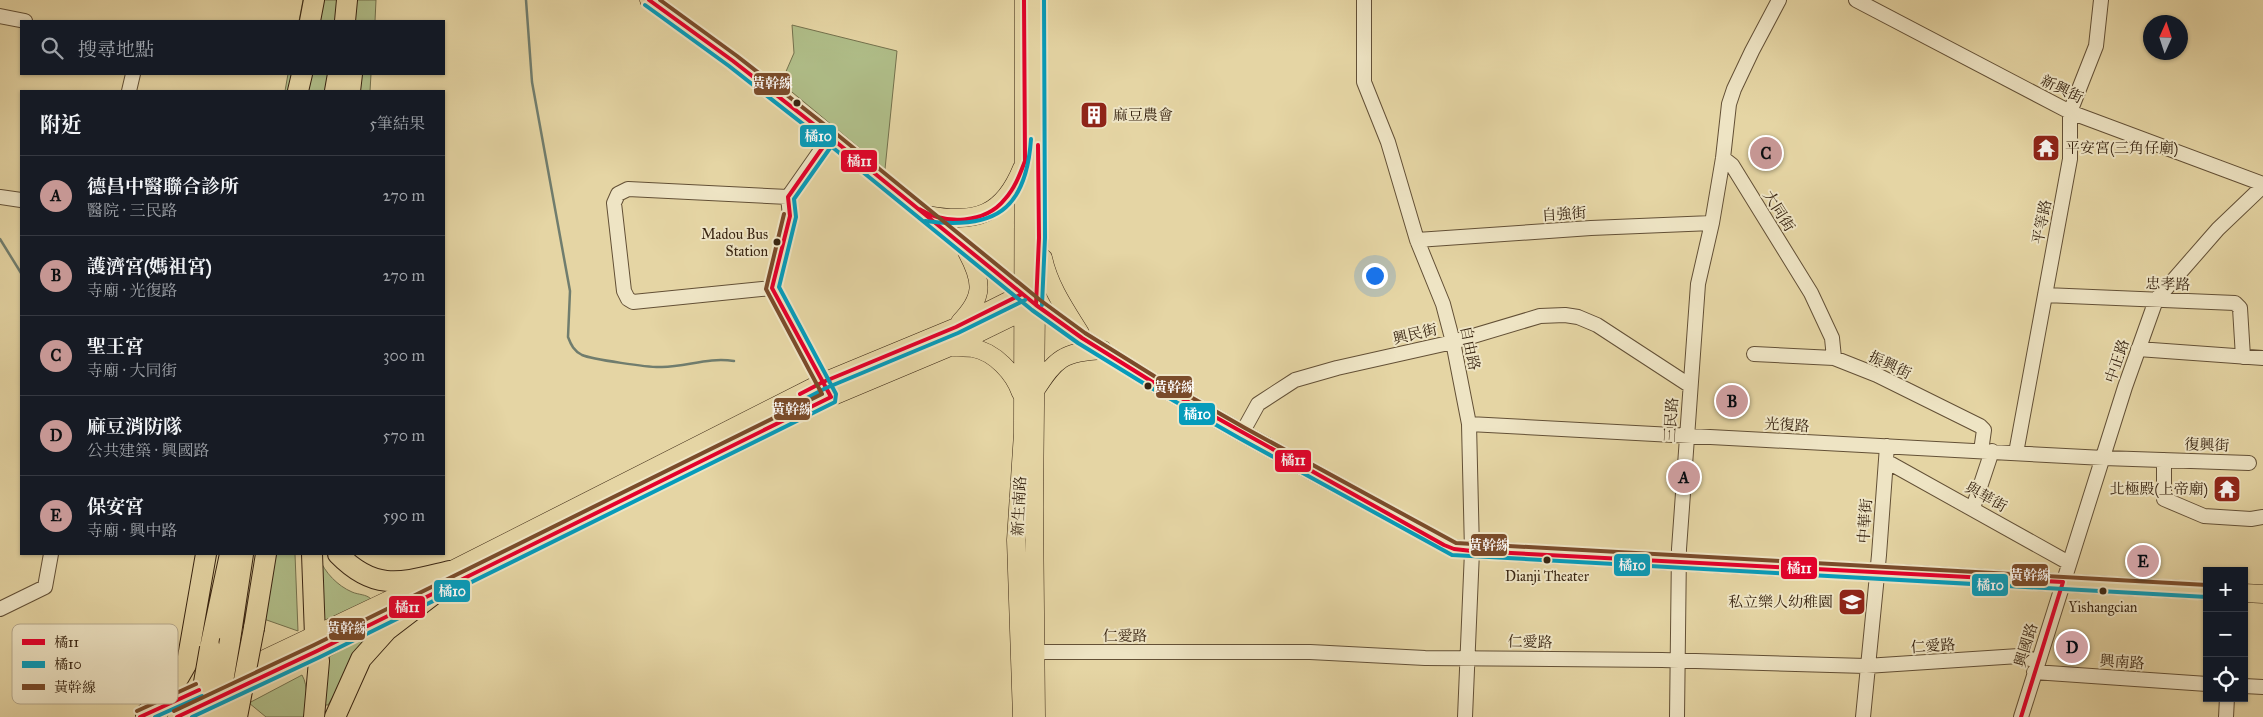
<!DOCTYPE html>
<html lang="zh-TW">
<meta charset="utf-8">
<style>
:root{--surface:#171b24;--page:#20242c;--text:#f1f3f6;--muted:#9ea1a6;--line:#363941;--accent:#c59692}
body{margin:0;font-family:"IM FELL Great Primer","Noto Serif TC",serif;background:var(--page);color:var(--text)}
.controls{position:absolute;right:15px;bottom:15px;display:grid;overflow:hidden;border-radius:0px;box-shadow:0 1px 4px #0004}
.controls button{width:45px;height:45px;display:grid;place-items:center;padding:0;border:0;border-bottom:1px solid var(--line);background:var(--surface);color:var(--text);font:25px sans-serif}
.compass{position:absolute;left:2143px;top:15px;width:45px;height:45px;border-radius:50%;background:var(--surface);box-shadow:0 1px 4px #0004;rotate:3deg}
.you{position:absolute;left:1374px;top:275px;width:18px;height:18px;margin:-12px;border:4px solid #fff;border-radius:50%;background:#1a73e8;box-shadow:0 0 0 8px #1a73e833}
.badge{display:grid;place-items:center;width:32px;height:32px;border-radius:50%;background:var(--accent);color:#111;font-size:16px;font-weight:700}
.pin{position:absolute;translate:-50% -50%;border:2px solid #fff;box-shadow:0 1px 5px #0006}
.list{margin:0;padding:0;list-style:none}
h2{display:flex;justify-content:space-between;align-items:center;height:65px;margin:0;padding:0 20px;font-size:21px}
h2 small{font-size:16px;font-weight:400;color:var(--muted)}
.list li{display:grid;grid-template-columns:32px 1fr auto;gap:15px;align-items:center;box-sizing:border-box;height:80px;padding:0 20px;border-top:1px solid var(--line)}
.list b{display:block;font-size:19px;white-space:nowrap}
.list p{margin:0;font-size:16px;white-space:nowrap;color:var(--muted)}
.list em{font-size:16px;font-style:normal;color:var(--muted)}
.icon{flex:none;width:28px;height:28px;fill:none;stroke:currentColor;stroke-width:2;stroke-linecap:round;stroke-linejoin:round}
.map{position:relative;flex:none;width:2263px;height:717px;overflow:hidden}
.search{position:absolute;background:var(--surface);box-shadow:0 1px 4px #0004;left:20px;top:20px;width:425px;height:55px;display:flex;align-items:center;gap:12px;box-sizing:border-box;padding:0 18px;border-radius:0px;color:var(--muted);font-size:19px}
.panel{position:absolute;background:var(--surface);box-shadow:0 1px 4px #0004;left:20px;top:90px;width:425px;height:465px;border-radius:0px}
.map>svg:first-child{display:block}
.green{fill:#b0be89;stroke:#74714d}
.lines{fill:none;stroke-linecap:round;stroke-linejoin:round}
.stream{stroke:#707d6e;stroke-width:2.5}
.minor-casing{stroke:#635036;stroke-width:16}
.major-casing{stroke:#382411;stroke-width:19}
.highway-casing{stroke:#382411;stroke-width:22}
.minor{stroke:#eee4c4;stroke-width:14}
.major{stroke:#e5d5a4;stroke-width:18}
.highway{stroke:#e5d5a4;stroke-width:20}
.highway-bridge-casing{stroke:#382411;stroke-width:22;stroke-linecap:butt}
.highway-bridge{stroke:#e5d5a4;stroke-width:20}
.bus-1-casing{stroke:#eee4c4;stroke-width:8}
.bus-2-casing{stroke:#eee4c4;stroke-width:8}
.bus-3-casing{stroke:#eee4c4;stroke-width:8}
.bus-1{stroke:#e4002b;stroke-width:4}
.bus-2{stroke:#069cbb;stroke-width:4}
.bus-3{stroke:#7a4b2a;stroke-width:4}
.bus-dot{fill:#382411;stroke:#eee4c4;stroke-width:2}
.labels{text-anchor:middle;stroke-width:4;stroke-linejoin:round;paint-order:stroke}
.bus-label{font-size:14px;fill:#382411;stroke:#eee4c4}
.street-label{font-size:15px;fill:#382411;stroke:#eee4c4}
.poi-label{font-size:15px;fill:#382411;stroke:#eee4c4;text-anchor:start}
.key{fill:#eee4c4;stroke:#b7aa8e;stroke-width:1}
.key-label{font-size:14px;fill:#382411}
.line-badge{stroke:#eee4c4;stroke-width:2}
.badge-label{font-size:14px;text-anchor:middle;font-weight:bold;fill:#fff}
</style>
<div class="map">
<svg width="2263" height="717" viewBox="0 0 2263 717">
<rect width="100%" height="100%" fill="#e5d5a4"/>
<filter id="stains"><feTurbulence type="fractalNoise" baseFrequency=".004" numOctaves="4"/><feColorMatrix values="0 0 0 0 .2 0 0 0 0 .09 0 0 0 0 .02 0 0 0 .5 -.17"/></filter>
<radialGradient id="worn" r=".72"><stop offset=".6" stop-color="#630" stop-opacity="0"/><stop offset="1" stop-color="#630" stop-opacity=".3"/></radialGradient>
<path class="green" d="M303,0H376L375,21H299Z
M792,25L897,51L885,169L781,83L794,53Z
M288,74H371L370,91H285Z
M272,554H295L298,631L261,618Z
M319,558C325,573 338,586 352,592C359,595 366,594 371,599L312,630Z
M372,632L328,705H322L315,665Z
M302,675C309,687 306,704 304,717H266L249,703Z"/>
<g class="lines">
<path class="stream" d="M526,0L532,82L570,291L568,337C571,345 574,351 582,355C591,359 650,368 662,367C687,367 707,357 734,361
M0,239L21,273"/>
<defs>
<path id="minor" d="M1364,0V82L1388,142L1417,240L1443,304L1453,342L1469,424L1472,551L1465,717
M1856,0L2070,112L2263,184
M0,16L25,21
M129,91L133,74
M1723,158L1732,165L1811,293L1832,338L1834,358
M0,197L21,200
M1417,240L1591,228L1712,223
M772,288L633,302L628,299L624,291L614,203L618,194L628,189L788,197
M2045,295L2235,303L2240,308L2243,357
M2138,349L2263,358
M1754,354L1834,358L1877,375L1980,426L1984,430L1981,451
M827,390L772,288L790,216L788,197L830,137
M1469,424L2104,458L2249,463
M1242,433L1258,404L1295,380L1337,368L1453,342L1540,316L1565,315L1578,317L1597,325L1689,385
M2016,453L2070,159V112L2096,46L2101,0
M2164,460V499L2204,516L2251,519L2263,517
M1886,461L2069,563
M1973,508L1992,451
M0,609L45,587L51,554
M1027,652H1310L1425,658L1662,660L1866,666L2019,656L2038,661
M2034,672L2207,684
M2244,686L2263,687
M1677,717L1679,549L1698,284L1712,223L1723,158L1729,104L1734,89L1752,51L1779,0
M1863,717L1879,555L1887,446
M2021,717L2125,387L2156,300L2218,229L2263,186
M2226,717L2227,698"/>
<path id="major" d="M649,0L733,61L830,137L1036,305L1082,338L1151,381L1242,433L1454,549L2207,591
M928,215C976,224 1003,215 1022,168
M1043,258C1049,286 1065,309 1080,333
M960,322C984,297 983,282 967,252
M953,347C959,348 967,347 973,348C995,352 1014,373 1021,393
M1035,391C1056,358 1063,352 1103,350
M2244,593L2263,594
M237,672L450,571L823,382L956,327L1022,294
M234,690L317,651L831,397L950,347L1036,305
M153,711L213,683
M177,717L211,701
M1022,717L1016,540L1023,433L1024,0
M1036,717L1034,507L1036,305L1039,238L1038,0"/>
<path id="highway" d="M310,21L314,0
M345,21L347,0
M298,91L302,74
M335,91L338,74
M350,91L352,74
M312,554L315,636L319,661L314,717
M338,554C376,593 403,582 450,571
M254,628L266,554
M230,640L243,554
M210,648L230,554
M146,714L172,689L187,663L206,554
M335,717L361,659L387,630L438,591"/>
</defs>
<use href="#minor" class="minor-casing"/>
<use href="#major" class="major-casing"/>
<use href="#highway" class="highway-casing"/>
<use href="#minor" class="minor"/>
<use href="#major" class="major"/>
<use href="#highway" class="highway"/>
<defs>
<path id="highway-bridge" d="M198,717L210,648
M217,717L230,640
M237,717L254,628"/>
</defs>
<use href="#highway-bridge" class="highway-bridge-casing"/>
<use href="#highway-bridge" class="highway-bridge"/>
<defs>
<path id="bus-1" d="M649,0L733,61L830,137L1036,305L1082,338L1151,381L1444,545L1454,549L1472,551L2063,582
M919,209C945,225 985,224 1005,199C1015,188 1020,174 1025,161L1024,0
M1036,305L1039,238L1038,145
M800,394L823,382L956,327L1022,294
M140,717L199,690
M177,717L317,651L831,397L772,288L790,216L788,197L830,137
M2021,717L2063,582"/>
<path id="bus-2" d="M645,5L729,66L826,142L1032,310L1078,343L1148,386L1239,438L1452,555L2207,597
M925,221C994,230 1026,211 1031,139
M1042,305L1045,238L1044,0
M803,400L826,388L958,333L1025,300
M155,717L202,696
M192,717L320,657L835,402L836,394L779,287L796,217L794,199L835,141"/>
<path id="bus-3" d="M660,0L737,56L834,132L1040,300L1085,333L1154,376L1245,428L1456,543L2207,585
M137,711L196,684
M174,711L314,645L822,394L766,289L784,214"/>
</defs>
<use href="#bus-1" class="bus-1-casing"/>
<use href="#bus-2" class="bus-2-casing"/>
<use href="#bus-3" class="bus-3-casing"/>
<use href="#bus-1" class="bus-1"/>
<use href="#bus-2" class="bus-2"/>
<use href="#bus-3" class="bus-3"/>
</g>
<defs>
<symbol id="building-square" viewBox="-11 -11 22 22"><rect x="-9" y="-9" width="18" height="18" rx="4" fill="#8f2418" stroke="#eee4c4"/><path d="M-4-6H4V6H1V3H-1V6H-4ZM-2.5-4.3h1.7v1.8h-1.7ZM.8-4.3h1.7v1.8H.8ZM-2.5-1h1.7V.8h-1.7ZM.8-1h1.7V.8H.8Z" fill="#fff"/></symbol>
<symbol id="temple-square" viewBox="-11 -11 22 22"><rect x="-9" y="-9" width="18" height="18" rx="4" fill="#8f2418" stroke="#eee4c4"/><path d="M0-6L5-2H3V0L6.5 2.5H4V6H1.5V3h-3V6H-4V2.5H-6.5L-3 0V-2H-5Z" fill="#fff"/></symbol>
<symbol id="school-square" viewBox="-11 -11 22 22"><rect x="-9" y="-9" width="18" height="18" rx="4" fill="#8f2418" stroke="#eee4c4"/><path d="M0-5L7-2L0 1L-7-2ZM-4 1L0 2.5L4 1V4Q0 6-4 4Z" fill="#fff"/></symbol>
</defs>
<g fill-rule="evenodd">
<use href="#building-square" x="1078" y="99" width="32" height="32"/>
<use href="#temple-square" x="2030" y="132" width="32" height="32"/>
<use href="#temple-square" x="2211" y="473" width="32" height="32"/>
<use href="#school-square" x="1836" y="586" width="32" height="32"/>
</g>
<g class="bus-dot">
<circle cx="797" cy="103" r="4.5"/>
<circle cx="777" cy="242" r="4.5"/>
<circle cx="1148" cy="386" r="4.5"/>
<circle cx="1547" cy="560" r="4.5"/>
<circle cx="2103" cy="591" r="4.5"/>
</g>
<g class="labels">
<g class="bus-label">
<text x="768" y="239" text-anchor="end">Madou Bus<tspan x="768" dy="17">Station</tspan></text>
<text x="1547" y="581">Dianji Theater</text>
<text x="2103" y="612">Yishangcian</text>
</g>
<g class="street-label">
<text transform="translate(2062 89) rotate(26)" y="5">新興街</text>
<text transform="translate(1779 211) rotate(58)" y="5">大同街</text>
<text transform="translate(1564 214) rotate(-4)" y="5">自強街</text>
<text transform="translate(2042 222) rotate(-79)" y="5">平等路</text>
<text transform="translate(2168 284) rotate(2)" y="5">忠孝路</text>
<text transform="translate(1415 334) rotate(-13)" y="5">興民街</text>
<text transform="translate(1470 348) rotate(78)" y="5">自由路</text>
<text transform="translate(2117 361) rotate(-71)" y="5">中正路</text>
<text transform="translate(1890 365) rotate(25)" y="5">振興街</text>
<text transform="translate(1671 420) rotate(-86)" y="5">三民路</text>
<text transform="translate(1787 425) rotate(3)" y="5">光復路</text>
<text transform="translate(2207 445) rotate(2)" y="5">復興街</text>
<text transform="translate(1986 497) rotate(29)" y="5">與華街</text>
<text transform="translate(1019 506) rotate(-87)" y="5">新生南路</text>
<text transform="translate(1865 521) rotate(-86)" y="5">中華街</text>
<text x="1125" y="641">仁愛路</text>
<text transform="translate(1530 642) rotate(1)" y="5">仁愛路</text>
<text transform="translate(2026 645) rotate(-73)" y="5">興國路</text>
<text transform="translate(1933 646) rotate(-4)" y="5">仁愛路</text>
<text transform="translate(2122 662) rotate(4)" y="5">興南路</text>
</g>
<g class="poi-label">
<text x="1113" y="120">麻豆農會</text>
<text x="2065" y="153">平安宮(三角仔廟)</text>
<text x="2208" y="494" text-anchor="end">北極殿(上帝廟)</text>
<text x="1833" y="607" text-anchor="end">私立樂人幼稚園</text>
</g>
</g>
<rect x="12" y="624" width="166" height="80" rx="8" class="key"/>
<rect x="22" y="639" width="23" height="6" fill="#e4002b"/>
<rect x="22" y="661" width="23" height="7" fill="#069cbb"/>
<rect x="22" y="684" width="23" height="6" fill="#7a4b2a"/>
<g class="key-label">
<text x="54" y="647">橘11</text>
<text x="54" y="669">橘10</text>
<text x="54" y="692">黃幹線</text>
</g>
<g class="line-badge">
<rect x="753" y="72" width="38" height="24" rx="5" fill="#7a4b2a"/>
<rect x="799" y="124" width="38" height="24" rx="5" fill="#069cbb"/>
<rect x="840" y="149" width="38" height="24" rx="5" fill="#e4002b"/>
<rect x="1155" y="375" width="38" height="24" rx="5" fill="#7a4b2a"/>
<rect x="773" y="397" width="38" height="24" rx="5" fill="#7a4b2a"/>
<rect x="1178" y="402" width="38" height="24" rx="5" fill="#069cbb"/>
<rect x="1274" y="449" width="38" height="24" rx="5" fill="#e4002b"/>
<rect x="1470" y="533" width="38" height="24" rx="5" fill="#7a4b2a"/>
<rect x="1613" y="553" width="38" height="24" rx="5" fill="#069cbb"/>
<rect x="1780" y="556" width="38" height="24" rx="5" fill="#e4002b"/>
<rect x="2011" y="563" width="38" height="24" rx="5" fill="#7a4b2a"/>
<rect x="1971" y="573" width="38" height="24" rx="5" fill="#069cbb"/>
<rect x="433" y="579" width="38" height="24" rx="5" fill="#069cbb"/>
<rect x="388" y="595" width="38" height="24" rx="5" fill="#e4002b"/>
<rect x="328" y="617" width="38" height="24" rx="5" fill="#7a4b2a"/>
</g>
<g class="badge-label">
<text x="772" y="88">黃幹線</text>
<text x="818" y="141">橘10</text>
<text x="859" y="166">橘11</text>
<text x="1174" y="392">黃幹線</text>
<text x="792" y="414">黃幹線</text>
<text x="1197" y="419">橘10</text>
<text x="1293" y="465">橘11</text>
<text x="1489" y="550">黃幹線</text>
<text x="1632" y="570">橘10</text>
<text x="1799" y="573">橘11</text>
<text x="2030" y="580">黃幹線</text>
<text x="1990" y="590">橘10</text>
<text x="452" y="596">橘10</text>
<text x="407" y="612">橘11</text>
<text x="347" y="633">黃幹線</text>
</g>
<rect width="100%" height="100%" filter="url(#stains)"/>
<rect width="100%" height="100%" fill="url(#worn)"/>
</svg>
<div class="controls">
<button>+</button>
<button>−</button>
<button><svg class="icon" aria-label="locate" viewBox="0 0 24 24"><circle cx="12" cy="12" r="6"/><path d="M12 2v4M12 18v4M2 12h4M18 12h4"/></svg></button>
</div>
<svg class="compass" viewBox="-18 -18 36 36"><path d="M0-13l5 13h-10z" fill="#e53935"/><path d="M0 13l5-13h-10z" fill="#9ea1a6"/></svg>
<div class="you"></div>
<div class="pin badge" style="left:1684px;top:477px">A</div>
<div class="pin badge" style="left:1732px;top:401px">B</div>
<div class="pin badge" style="left:1766px;top:153px">C</div>
<div class="pin badge" style="left:2072px;top:647px">D</div>
<div class="pin badge" style="left:2143px;top:561px">E</div>
<div class="search"><svg class="icon" aria-label="search" viewBox="0 0 24 24"><circle cx="10" cy="10" r="6"/><path d="M15 15l6 6"/></svg>搜尋地點</div>
<section class="panel">
<h2>附近<small>5筆結果</small></h2>
<ul class="list">
<li><span class="badge">A</span><div><b>德昌中醫聯合診所</b><p>醫院 · 三民路</p></div><em>270 m</em></li>
<li><span class="badge">B</span><div><b>護濟宮(媽祖宮)</b><p>寺廟 · 光復路</p></div><em>270 m</em></li>
<li><span class="badge">C</span><div><b>聖王宮</b><p>寺廟 · 大同街</p></div><em>300 m</em></li>
<li><span class="badge">D</span><div><b>麻豆消防隊</b><p>公共建築 · 興國路</p></div><em>570 m</em></li>
<li><span class="badge">E</span><div><b>保安宮</b><p>寺廟 · 興中路</p></div><em>590 m</em></li>
</ul>
</section>
</div>
